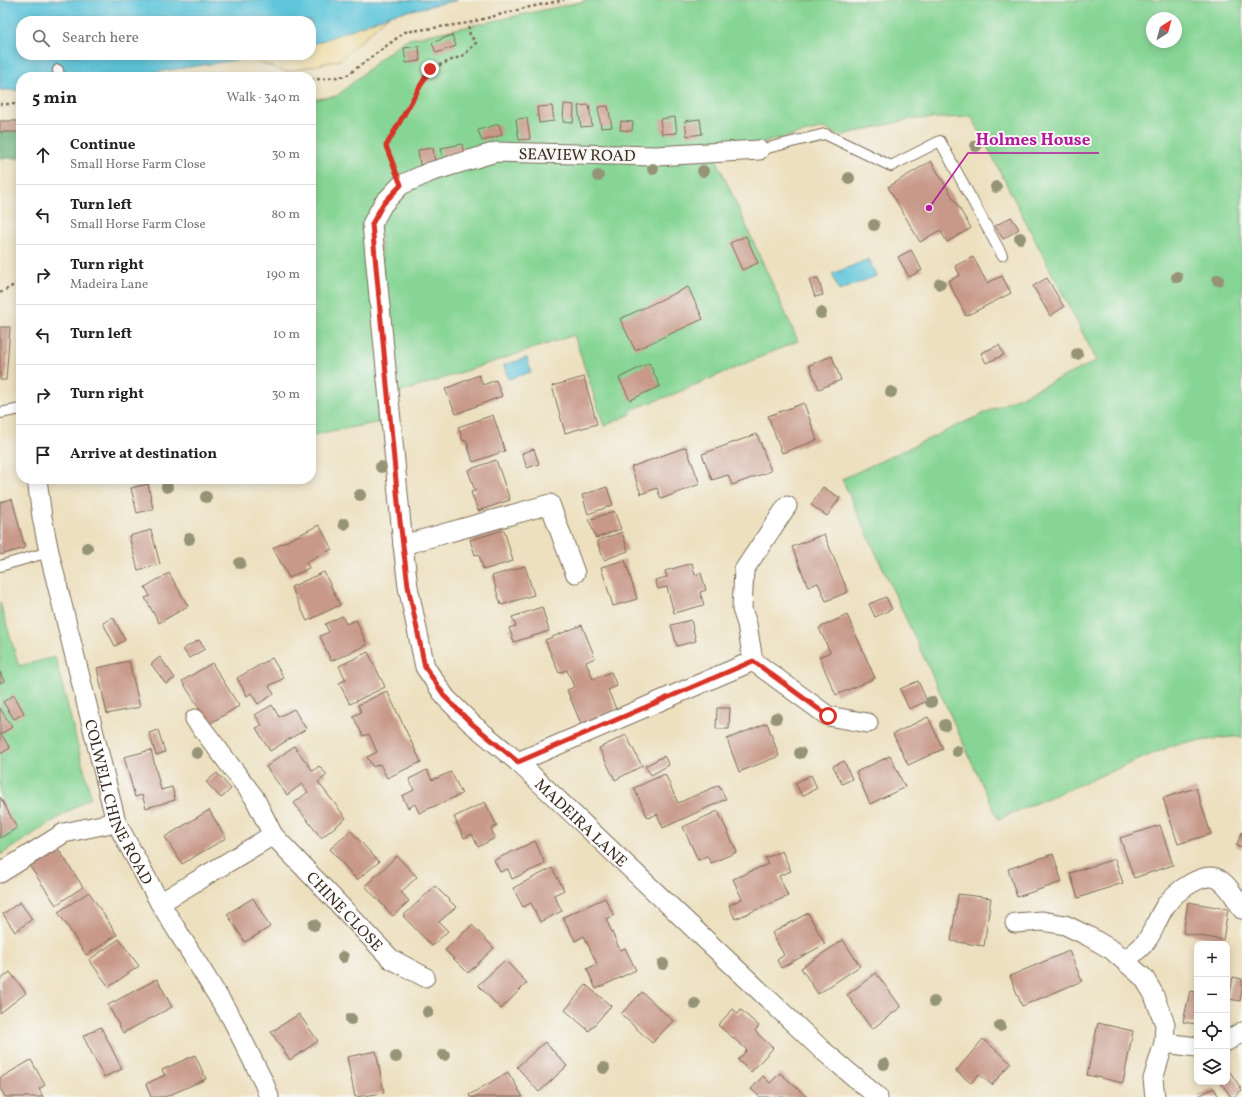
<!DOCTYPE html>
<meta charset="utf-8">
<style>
:root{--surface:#fff;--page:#f6f6f6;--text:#222;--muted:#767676;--line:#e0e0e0}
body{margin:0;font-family:Vollkorn,serif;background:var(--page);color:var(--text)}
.controls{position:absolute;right:12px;bottom:12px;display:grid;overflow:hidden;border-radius:8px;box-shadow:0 2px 10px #0003}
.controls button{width:36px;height:36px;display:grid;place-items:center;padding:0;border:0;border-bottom:1px solid var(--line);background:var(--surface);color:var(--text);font:20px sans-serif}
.compass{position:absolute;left:1146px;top:12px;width:36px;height:36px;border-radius:50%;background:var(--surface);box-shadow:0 2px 10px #0003;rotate:36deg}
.stop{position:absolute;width:12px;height:12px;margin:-9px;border:3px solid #d93025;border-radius:50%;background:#fff}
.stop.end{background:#d93025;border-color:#fff;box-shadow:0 1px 4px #0008}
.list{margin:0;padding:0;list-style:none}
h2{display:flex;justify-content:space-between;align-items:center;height:52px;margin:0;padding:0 16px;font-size:17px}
h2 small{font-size:13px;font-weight:400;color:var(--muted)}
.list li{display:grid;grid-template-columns:26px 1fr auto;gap:12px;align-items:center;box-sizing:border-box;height:60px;padding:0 16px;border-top:1px solid var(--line)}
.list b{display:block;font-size:15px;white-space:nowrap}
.list p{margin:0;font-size:13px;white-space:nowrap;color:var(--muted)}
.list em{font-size:13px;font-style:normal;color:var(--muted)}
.icon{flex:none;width:22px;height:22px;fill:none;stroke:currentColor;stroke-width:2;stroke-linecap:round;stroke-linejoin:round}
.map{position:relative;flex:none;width:1242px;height:1097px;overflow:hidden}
.search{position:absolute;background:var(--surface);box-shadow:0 2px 10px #0003;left:16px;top:16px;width:300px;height:44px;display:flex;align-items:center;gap:10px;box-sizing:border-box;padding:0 14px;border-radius:16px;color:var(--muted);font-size:15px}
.panel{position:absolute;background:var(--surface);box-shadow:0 2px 10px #0003;left:16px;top:72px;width:300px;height:412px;border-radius:16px}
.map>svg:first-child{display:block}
.green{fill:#86d594;stroke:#608059;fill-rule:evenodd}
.forest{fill:#6cb67e;stroke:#54704e}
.sand{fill:#eeda9e;stroke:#94825e}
.water{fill:#5ec6db;stroke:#4c787c}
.building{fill:#c89989}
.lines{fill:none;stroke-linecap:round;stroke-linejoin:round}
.service-casing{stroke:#796a56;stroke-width:12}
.minor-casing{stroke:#796a56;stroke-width:21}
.path{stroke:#796a56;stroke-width:2.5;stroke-dasharray:3 3;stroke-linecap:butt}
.service{stroke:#fff;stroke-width:10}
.minor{stroke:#fff;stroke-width:19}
.tree{fill:#969477}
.route{stroke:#d93025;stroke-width:5}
.labels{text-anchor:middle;stroke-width:4;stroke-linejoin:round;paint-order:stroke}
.street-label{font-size:16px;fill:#3b2a1e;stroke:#f6f6f2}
.leader{fill:none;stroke:#b5179e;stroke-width:1.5}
.callout-dot{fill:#b5179e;stroke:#f6f6f2;stroke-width:1.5}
.callout-label{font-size:17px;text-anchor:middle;font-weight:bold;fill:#b5179e;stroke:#f6f6f2;stroke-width:4;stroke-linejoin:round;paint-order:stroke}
</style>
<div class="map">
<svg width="1242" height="1097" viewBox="0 0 1242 1097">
<rect width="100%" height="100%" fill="#f6f6f2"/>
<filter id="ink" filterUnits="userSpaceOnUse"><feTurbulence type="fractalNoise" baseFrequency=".025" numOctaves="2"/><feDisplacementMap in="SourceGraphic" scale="8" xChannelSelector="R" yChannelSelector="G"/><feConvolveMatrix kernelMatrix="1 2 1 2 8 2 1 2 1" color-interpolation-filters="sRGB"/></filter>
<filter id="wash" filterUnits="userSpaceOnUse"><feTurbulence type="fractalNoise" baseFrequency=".012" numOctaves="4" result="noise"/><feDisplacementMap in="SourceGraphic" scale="16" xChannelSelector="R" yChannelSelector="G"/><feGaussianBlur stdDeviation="0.9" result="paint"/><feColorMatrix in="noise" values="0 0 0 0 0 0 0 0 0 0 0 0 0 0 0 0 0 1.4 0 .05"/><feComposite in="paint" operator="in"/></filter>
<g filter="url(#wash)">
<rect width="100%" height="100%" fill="#ede0bf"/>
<path class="green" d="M590,0H1242V738L1239,736L1176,744L998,819L842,479L1097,361L972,117L911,119L839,136L824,128L756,144L656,151L495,149L380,200L386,421L311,435V100L337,96L380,59L405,40ZM1152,18H1176V42H1152Z
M496,157L716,159L798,341L674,394L630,410L631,414L604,426L574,335L393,395L377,225L404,190Z
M0,603L19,666L55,657L91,797L0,855Z"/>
<path class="forest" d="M0,132H21V158H0Z"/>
<path class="sand" d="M389,15L340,60L286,72L248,58L277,57L282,55H311V45Z"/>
<path class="water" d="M0,0H458L389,15L311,45V21H21V55H282L277,57L248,58L124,77H68L66,70L45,72V77H21V90H0Z
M869,259L876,276L839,291L832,274Z
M527,358L531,372L508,379L504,365Z"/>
<g id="blocks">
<path class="building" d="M452,35L456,46L436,53L432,43Z
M419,46L420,61L406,63L404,48Z
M564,104L574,105L573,123L563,122Z
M589,105L592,126L581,127L578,106Z
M552,106L554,121L539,123L537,107Z
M608,106L612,127L601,128L598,107Z
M18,114H21V132H0V121H19Z
M675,117L677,133L662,134L660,119Z
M527,118L530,139L519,140L516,119Z
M700,119L702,134L687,136L685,121Z
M621,121L633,122L632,131L620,130Z
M499,124L502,135L482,141L478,130Z
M462,144L464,155L443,159L441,148Z
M433,148L435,163L420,165L418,150Z
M931,161L971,228L947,242L940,230L920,242L888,187Z
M1011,217L1019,229L1003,239L995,226Z
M746,236L758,263L742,270L730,243Z
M911,250L922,270L909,277L898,257Z
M973,257L987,283L1002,276L1011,293L966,316L948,281L960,275L955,266Z
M818,278L823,295L815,297L809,280Z
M1047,278L1064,307L1050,316L1033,286Z
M688,287L703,319L635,350L620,319Z
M0,327H10L6,380H0Z
M999,345L1004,355L986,363L981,353Z
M832,356L841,380L819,389L809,365Z
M649,363L660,386L630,400L619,378Z
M479,375L483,385L496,380L502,396L456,414L445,389Z
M584,377L597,424L565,433L552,386Z
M804,403L817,440L782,453L768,416Z
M493,415L505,451L473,462L466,440L463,441L458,427Z
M757,434L771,471L732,485L728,475L712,480L702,454Z
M686,447L700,484L661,499L657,488L641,494L631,467Z
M534,449L539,464L527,468L522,453Z
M496,460L510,500L478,511L471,492L475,491L468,470Z
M148,484L153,509L137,513L131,488Z
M607,487L613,505L588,514L582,495Z
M823,487L840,498L827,516L811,505Z
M12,499L25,548L0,555V502Z
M614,511L621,529L596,538L589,520Z
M319,525L332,549L306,562L309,568L289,578L273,548Z
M151,530L160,564L138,570L129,536Z
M504,530L513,561L483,570L479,554L475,555L470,540Z
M622,532L628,551L604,560L597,541Z
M824,534L848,592L826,601L818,583L808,587L792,547Z
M625,560L637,599L613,606L601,567Z
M692,563L695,575L701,573L706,590L700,592L704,605L674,613L667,587L658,589L655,580L667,577L665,571Z
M525,566L534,595L501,605L492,576Z
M324,572L340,605L307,621L291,587Z
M169,573L188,606L159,623L145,598L150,596L145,587Z
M886,597L892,609L875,617L869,604Z
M542,607L549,631L514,642L509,628L516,626L512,617Z
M847,615L875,678L836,695L819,657L830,652L819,628Z
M342,616L346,624L356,620L367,645L331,661L320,636L329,632L325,624Z
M113,617L125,640L115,646L103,623Z
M691,620L696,641L677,646L671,625Z
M582,625L595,658L586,662L593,679L611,672L617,686L608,690L616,709L581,724L567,690L574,687L567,670L559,673L545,640Z
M199,640L205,649L189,658L183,649Z
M368,652L385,687L350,704L339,683L346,680L339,666Z
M160,657L175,678L166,684L151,664Z
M272,658L284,678L269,686L274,694L258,704L251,693L247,696L237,678Z
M129,661L140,707L107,714L97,668Z
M212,663L239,706L209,724L182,681Z
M0,672L4,681L0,683Z
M918,681L927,701L909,709L900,689Z
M387,691L421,762L387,778L380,764L373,767L367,757L377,752L369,734L363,736L353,716L361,712L358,705Z
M14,695L24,713L14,719L3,702Z
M272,705L279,717L294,709L306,729L270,751L256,728L262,725L255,715Z
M0,708L12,727L1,734L10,748L0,754Z
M717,708H730L729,729H716Z
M928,717L943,749L908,765L893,734Z
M767,723L779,756L739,772L727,739Z
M158,730L165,752L156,755L149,733Z
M626,735L642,766L615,780L599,748Z
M294,746L313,771L319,766L327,775L318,782L346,818L321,838L294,803L308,792L302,784L287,795L266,767Z
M151,750L161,790L172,787L175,800L146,808L142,795L135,797L124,757Z
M664,756L669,765L651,775L645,766Z
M890,756L905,787L870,804L856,772Z
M844,761L852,779L842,784L833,766Z
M427,770L432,780L451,772L462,794L419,813L415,804L408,808L402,796L414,790L409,779Z
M217,773L231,789L221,798L206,782Z
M665,774L678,803L719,785L726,799L663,828L657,814L648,818L634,788Z
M811,775L817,788L802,796L795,783Z
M1196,788L1211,834L1178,844L1163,798Z
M0,797L17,828L0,838Z
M485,802L497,826L491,829L495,838L478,847L472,834L464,838L454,817Z
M209,810L226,838L182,864L165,837Z
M718,811L737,852L711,863L707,856L698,860L683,827Z
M1160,825L1173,865L1134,878L1120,838Z
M351,831L379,862L357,880L330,849Z
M1242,832V848L1236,846Z
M535,841L545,864L512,879L508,869L500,872L494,860Z
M57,847L83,887L56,905L29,865Z
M782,851L791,871L779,876L788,896L735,919L729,905L742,899L733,879L768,864L765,858Z
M1053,854L1062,882L1017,897L1008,869Z
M397,856L417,877L401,892L409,901L393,916L365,886Z
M1115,859L1123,883L1078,898L1070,873Z
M552,868L564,890L554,895L562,911L540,922L531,903L523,907L513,888Z
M435,886L456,907L439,922L448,931L432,946L403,916Z
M89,892L117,935L86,955L58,912Z
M958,894L991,898L984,946L951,941Z
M253,898L270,927L245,942L227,914Z
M605,898L614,916L606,919L620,950L625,948L636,970L596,989L587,969L597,964L584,936L575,941L563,917Z
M20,902L32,919L15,932L3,914Z
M1188,902L1228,909L1223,940L1183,933Z
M808,913L825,944L781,968L777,960L784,955L772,933Z
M472,925L494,948L468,973L445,950Z
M119,939L139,966L109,987L89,960Z
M843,940L860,966L818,994L801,968Z
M1069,951L1082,981L1022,1006L1010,976Z
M505,960L527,983L501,1009L478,985Z
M10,972L26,993L0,1013V980Z
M876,973L901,1007L872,1029L847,995Z
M1233,977L1242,979V990L1240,1001L1229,999Z
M157,979L172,1007L123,1033L108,1005Z
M586,985L611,1006L589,1031L565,1010Z
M1190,991L1197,992V1024L1183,1022Z
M642,992L673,1021L652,1043L621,1014Z
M733,1009L738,1014L741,1010L759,1026L755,1031L773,1048L751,1072L738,1060L747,1050L718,1025Z
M299,1014L318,1041L290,1060L271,1032Z
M1098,1023L1133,1031L1123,1083L1087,1075Z
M101,1027L122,1069L104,1077L83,1036Z
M983,1039L1011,1063L992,1085L979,1074L971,1083L956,1071Z
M545,1042L567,1066L539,1092L517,1067Z
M376,1051L384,1093L355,1097L347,1057Z
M195,1055L206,1079L165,1097H151L146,1084L165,1075L162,1070Z
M31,1060L45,1085L39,1089L43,1097H5L0,1088V1078Z
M508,1072L523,1097H470L469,1095Z
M1230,1072L1242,1090L1234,1097H1231L1221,1082H1227V1074Z
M780,1073L807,1097H760L751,1089L763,1076L770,1083Z
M1214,1088L1219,1097H1197Z"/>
</g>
</g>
<g filter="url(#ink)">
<use href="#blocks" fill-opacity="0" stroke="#796a56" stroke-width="1"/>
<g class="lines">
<defs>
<path id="service" d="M58,70L59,77
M759,150L825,134L891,166L940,141L1002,255
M0,413L21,409
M0,566L49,552"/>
<g id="minor">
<path id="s1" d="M759,150L656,156L496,152L430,172L401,185L383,204L372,224L403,545L408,587L425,667L446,698L471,723L518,762L821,1049L878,1097"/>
<path id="s2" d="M37,479L42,517L49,552L116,822L160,903L232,1019L264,1083L269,1097"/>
<path d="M403,545L550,504L575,573"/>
<path d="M753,661L828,716L868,723"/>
<path id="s3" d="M195,719L254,797L273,835L391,959L425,977"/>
<path d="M518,762L753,661L747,624L742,609L744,570L787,506"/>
<path d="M0,873L64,833L116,822"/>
<path d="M160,903L273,835"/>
<path d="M1015,923L1042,921L1065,925L1088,936L1112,950L1144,978L1153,993L1165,1024L1164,1043L1153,1079L1155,1097"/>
<path d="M1125,961C1132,954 1142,948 1147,940C1155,929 1158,916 1166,905C1175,892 1205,869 1220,880C1230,887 1236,899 1242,909"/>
<path d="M1227,1041L1242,1032"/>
<path d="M1164,1043L1197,1047"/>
</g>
</defs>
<use href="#service" class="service-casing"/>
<use href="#minor" class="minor-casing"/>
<path class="path" d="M232,77L251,74L255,77
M311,80L346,76L405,32L468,23L525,8L564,0
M0,104H21
M394,166L386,146L430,69L464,55L476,43L470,35L468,23
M0,293L21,281"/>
<use href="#service" class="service"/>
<use href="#minor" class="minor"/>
</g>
<g class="tree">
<circle cx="976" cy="146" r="6"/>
<circle cx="653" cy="169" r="6"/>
<circle cx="703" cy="171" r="6"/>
<circle cx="598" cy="176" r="6"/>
<circle cx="849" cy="178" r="6"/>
<circle cx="996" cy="187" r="6"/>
<circle cx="874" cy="225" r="6"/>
<circle cx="1020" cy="238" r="6"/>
<circle cx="1177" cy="277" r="6"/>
<circle cx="1218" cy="280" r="6"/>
<circle cx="940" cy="284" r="6"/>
<circle cx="821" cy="313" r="6"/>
<circle cx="1077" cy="354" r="6"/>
<circle cx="891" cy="392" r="6"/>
<circle cx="381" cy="467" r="6"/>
<circle cx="167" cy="487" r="6"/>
<circle cx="360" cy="495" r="6"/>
<circle cx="206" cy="497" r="6"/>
<circle cx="344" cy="524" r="6"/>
<circle cx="189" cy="539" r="6"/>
<circle cx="87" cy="548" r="6"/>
<circle cx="240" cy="563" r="6"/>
<circle cx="931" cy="702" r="6"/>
<circle cx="776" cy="718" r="6"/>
<circle cx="945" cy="725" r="6"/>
<circle cx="957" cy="751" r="6"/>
<circle cx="197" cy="753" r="6"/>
<circle cx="800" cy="753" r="6"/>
<circle cx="314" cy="925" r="6"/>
<circle cx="343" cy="957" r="6"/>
<circle cx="663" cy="964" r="6"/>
<circle cx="934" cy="1002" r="6"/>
<circle cx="695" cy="1004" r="6"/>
<circle cx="428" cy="1012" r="6"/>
<circle cx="351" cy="1019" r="6"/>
<circle cx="1000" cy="1026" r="6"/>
<circle cx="444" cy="1055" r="6"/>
<circle cx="396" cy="1057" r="6"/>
<circle cx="884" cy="1064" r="6"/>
<circle cx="604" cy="1068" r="6"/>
</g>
</g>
<g class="lines" filter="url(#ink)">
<path class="route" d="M430,69L386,146L401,185L383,204L372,224L399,513L408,586L425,667L446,698L471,723L518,762L753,661L828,716"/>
</g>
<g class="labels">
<g class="street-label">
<text transform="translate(577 154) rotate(1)" y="6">SEAVIEW ROAD</text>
<text dy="6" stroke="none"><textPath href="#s2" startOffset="334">COLWELL CHINE ROAD</textPath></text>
<text dy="6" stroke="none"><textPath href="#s1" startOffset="1081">MADEIRA LANE</textPath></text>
<text dy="6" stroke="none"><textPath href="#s3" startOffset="245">CHINE CLOSE</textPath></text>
</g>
</g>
<path class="leader" d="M929 208L968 153H1099"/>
<circle class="callout-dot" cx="929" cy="208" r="4"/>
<g class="callout-label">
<text x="1033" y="145">Holmes House</text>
</g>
</svg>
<div class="controls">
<button>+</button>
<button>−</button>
<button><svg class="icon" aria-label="locate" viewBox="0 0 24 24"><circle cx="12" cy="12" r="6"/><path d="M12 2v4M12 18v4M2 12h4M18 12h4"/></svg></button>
<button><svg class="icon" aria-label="layers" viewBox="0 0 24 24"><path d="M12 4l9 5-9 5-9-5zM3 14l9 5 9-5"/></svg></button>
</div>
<svg class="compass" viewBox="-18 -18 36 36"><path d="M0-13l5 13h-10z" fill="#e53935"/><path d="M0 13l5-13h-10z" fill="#767676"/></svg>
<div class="stop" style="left:828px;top:716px"></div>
<div class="stop end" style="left:430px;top:69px"></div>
<div class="search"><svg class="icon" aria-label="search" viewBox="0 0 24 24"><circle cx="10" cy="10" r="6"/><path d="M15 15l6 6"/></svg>Search here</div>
<section class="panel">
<h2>5 min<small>Walk · 340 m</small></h2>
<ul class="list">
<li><svg class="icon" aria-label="ahead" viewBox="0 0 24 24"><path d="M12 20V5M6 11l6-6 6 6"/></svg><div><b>Continue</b><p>Small Horse Farm Close</p></div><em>30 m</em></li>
<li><svg class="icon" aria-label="left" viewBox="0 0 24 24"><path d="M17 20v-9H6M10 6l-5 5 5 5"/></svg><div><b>Turn left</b><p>Small Horse Farm Close</p></div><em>80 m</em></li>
<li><svg class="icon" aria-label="right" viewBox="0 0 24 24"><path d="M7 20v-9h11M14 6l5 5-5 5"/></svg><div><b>Turn right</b><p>Madeira Lane</p></div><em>190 m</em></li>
<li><svg class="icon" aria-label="left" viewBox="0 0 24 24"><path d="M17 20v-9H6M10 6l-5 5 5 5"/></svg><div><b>Turn left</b></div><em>10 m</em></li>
<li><svg class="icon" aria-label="right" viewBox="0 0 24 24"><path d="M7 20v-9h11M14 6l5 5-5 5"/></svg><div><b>Turn right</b></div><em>30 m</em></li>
<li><svg class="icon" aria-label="arrive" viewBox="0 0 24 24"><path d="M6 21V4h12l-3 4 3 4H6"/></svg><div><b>Arrive at destination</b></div></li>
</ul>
</section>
</div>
